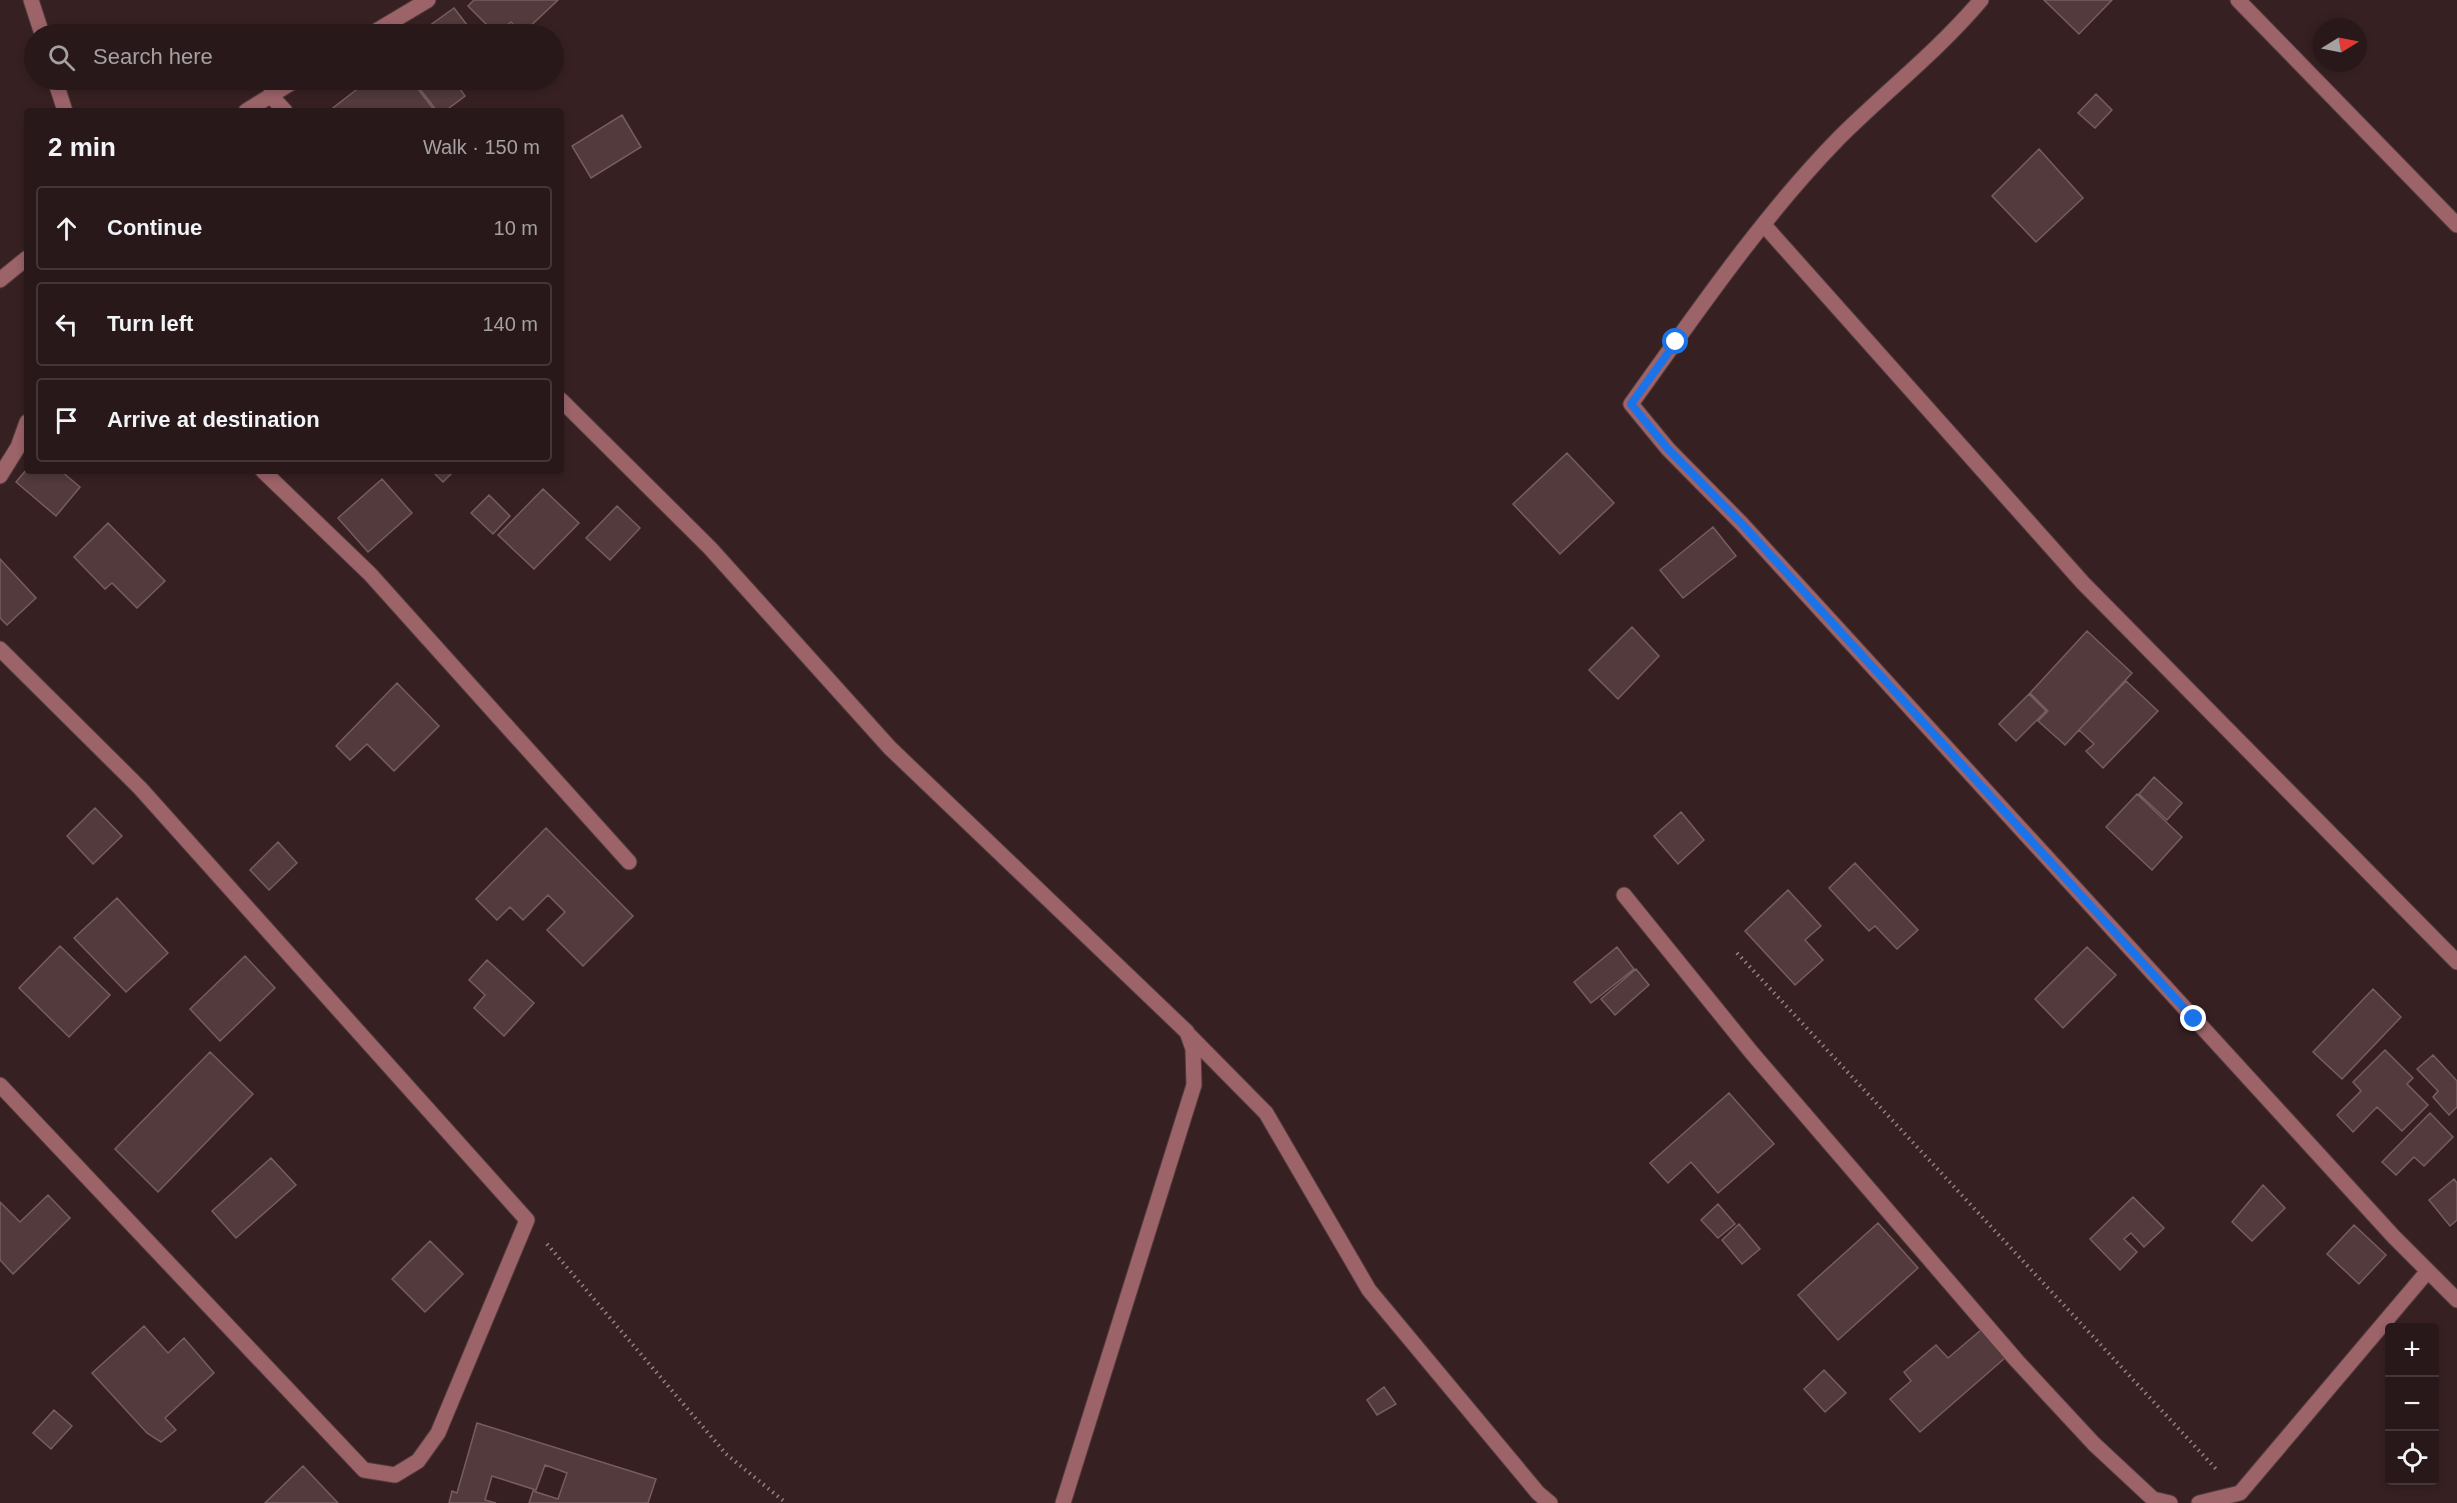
<!DOCTYPE html>
<meta charset="utf-8">
<style>
:root{--surface:#29181a;--page:#352527;--text:#f1f3f6;--muted:#a5a0a2;--line:#453739}
body{margin:0;font-family:Helvetica,sans-serif;background:var(--page);color:var(--text)}
.controls{position:absolute;right:18px;bottom:18px;display:grid;overflow:hidden;border-radius:6px;box-shadow:0 3px 9px #0003}
.controls button{width:54px;height:54px;display:grid;place-items:center;padding:0;border:0;border-bottom:2px solid var(--line);background:var(--surface);color:var(--text);font:30px sans-serif}
.compass{position:absolute;left:2313px;top:18px;width:54px;height:54px;border-radius:50%;background:var(--surface);box-shadow:0 3px 9px #0003;rotate:80deg}
.stop{position:absolute;width:18px;height:18px;margin:-14px;border:4px solid #1a73e8;border-radius:50%;background:#fff}
.stop.end{background:#1a73e8;border-color:#fff;box-shadow:0 2px 6px #0008}
.list{margin:0;padding:0;list-style:none}
h2{display:flex;justify-content:space-between;align-items:center;height:78px;margin:0;padding:0 24px;font-size:26px}
h2 small{font-size:20px;font-weight:400;color:var(--muted)}
.list li{display:grid;grid-template-columns:39px 1fr auto;gap:18px;align-items:center;box-sizing:border-box;height:84px;margin:0 12px 12px;padding:0 12px;border:2px solid var(--line);border-radius:6px}
.list b{display:block;font-size:22px;white-space:nowrap}
.list em{font-size:20px;font-style:normal;color:var(--muted)}
.icon{flex:none;width:33px;height:33px;fill:none;stroke:currentColor;stroke-width:2;stroke-linecap:round;stroke-linejoin:round}
.map{position:relative;flex:none;width:2457px;height:1503px;overflow:hidden}
.search{position:absolute;background:var(--surface);box-shadow:0 3px 9px #0003;left:24px;top:24px;width:540px;height:66px;display:flex;align-items:center;gap:15px;box-sizing:border-box;padding:0 21px;border-radius:33px;color:var(--muted);font-size:22px}
.panel{position:absolute;background:var(--surface);box-shadow:0 3px 9px #0003;left:24px;top:108px;width:540px;height:366px;border-radius:6px}
.map>svg:first-child{display:block}
.building{fill:#533a3c;stroke:#785d5f;stroke-width:1.5}
.lines{fill:none;stroke-linecap:round;stroke-linejoin:round}
.minor-casing{stroke:#513b3c;stroke-width:17}
.path{stroke:#968384;stroke-width:4;stroke-dasharray:1.5 4.5;stroke-linecap:butt}
.minor{stroke:#9c6369;stroke-width:15}
.route{stroke:#1a73e8;stroke-width:8}
</style>
<div class="map">
<svg width="2457" height="1503" viewBox="0 0 2457 1503">
<rect width="100%" height="100%" fill="#372022"/>
<path class="building" d="M474,0H558L522,34L511,22L496,34L468,6Z
M2044,0H2112L2079,34Z
M454,8L474,34H418Z
M369,80H411L435,111H329Z
M413,80H454L465,96L445,111H437Z
M2096,94L2112,110L2095,128L2078,113Z
M622,115L641,147L591,178L572,146Z
M2039,149L2083,198L2036,242L1992,196Z
M1567,453L1614,503L1560,554L1513,504Z
M27,469L61,471L80,487L56,516L16,482Z
M432,471H454L443,482Z
M382,479L412,513L368,552L338,518Z
M543,489L579,523L534,569L498,535Z
M489,495L510,516L493,534L471,513Z
M617,506L640,528L610,560L586,538Z
M108,523L165,581L137,608L112,583L105,589L74,557Z
M1713,527L1736,556L1683,598L1660,570Z
M0,559L36,598L7,625L0,618Z
M1632,627L1659,656L1618,699L1589,670Z
M2087,631L2132,673L2065,745L2038,721L2048,711L2030,693Z
M2126,681L2158,711L2103,768L2086,751L2094,744L2079,730Z
M397,683L439,726L394,771L367,744L350,760L336,746Z
M2029,694L2046,711L2016,741L1999,724Z
M2154,777L2182,803L2167,820L2139,794Z
M2137,794L2182,837L2152,870L2106,827Z
M95,808L122,836L93,864L67,836Z
M1681,812L1704,840L1678,864L1654,836Z
M546,828L633,916L583,966L547,930L565,912L548,895L523,920L510,907L497,920L476,899Z
M278,842L297,863L269,890L250,870Z
M1855,863L1918,930L1897,949L1875,926L1869,931L1829,888Z
M1788,890L1821,926L1805,940L1823,960L1795,985L1745,931Z
M117,898L168,953L126,992L74,938Z
M60,946L110,995L69,1037L19,988Z
M1617,947L1634,969L1591,1003L1574,982Z
M2087,947L2116,975L2063,1028L2035,999Z
M245,956L275,988L220,1041L190,1009Z
M487,960L534,1003L504,1036L474,1008L485,995L469,980Z
M1636,969L1649,985L1615,1015L1601,999Z
M2373,989L2401,1017L2342,1079L2313,1052Z
M2385,1050L2413,1078L2407,1084L2428,1105L2402,1131L2377,1107L2353,1132L2337,1115L2361,1091L2353,1082Z
M210,1052L253,1094L158,1192L115,1149Z
M2433,1055L2457,1081V1107L2449,1115L2433,1097L2438,1091L2417,1069Z
M1729,1093L1774,1144L1718,1193L1691,1162L1668,1183L1650,1163Z
M2430,1113L2453,1137L2424,1166L2414,1157L2396,1175L2382,1162Z
M271,1158L296,1185L236,1238L212,1211Z
M2454,1179L2457,1183V1220L2450,1226L2429,1200Z
M2263,1185L2285,1208L2252,1241L2232,1222Z
M48,1195L70,1218L13,1274L0,1260V1202L20,1222Z
M2133,1197L2164,1228L2144,1247L2131,1233L2124,1239L2137,1252L2120,1270L2090,1239Z
M1718,1204L1735,1224L1718,1238L1701,1220Z
M1878,1223L1918,1268L1838,1340L1798,1295Z
M1739,1224L1760,1249L1742,1264L1722,1240Z
M2354,1225L2386,1255L2359,1284L2327,1254Z
M430,1241L463,1274L425,1312L392,1279Z
M144,1326L168,1353L184,1338L214,1373L165,1418L176,1430L161,1442L147,1433L92,1373Z
M1981,1330L2005,1358L1920,1432L1890,1399L1911,1381L1904,1372L1936,1345L1948,1358Z
M1824,1370L1846,1393L1825,1412L1804,1389Z
M1384,1387L1396,1404L1377,1415L1367,1400Z
M54,1410L72,1426L51,1449L33,1433Z
M477,1423L656,1479L648,1503H529L533,1491L558,1499L567,1473L545,1465L536,1490L492,1476L485,1500L496,1503H449L452,1491L457,1493Z
M303,1466L338,1503H265Z"/>
<g class="lines">
<defs>
<path id="minor" d="M31,0L42,34
M1981,0C1938,51 1885,92 1838,139C1761,218 1695,315 1631,404L1668,449L1742,524L2394,1237L2457,1300
M2238,0L2457,225
M371,34L428,0
M55,80L65,111
M270,95L285,111
M246,111L296,80
M1764,225L2083,583L2457,962
M0,280L27,258
M561,400L710,548L890,748L1187,1032L1193,1049L1194,1085L1063,1503
M263,471L370,574L629,862
M0,476L18,447L27,422
M0,649L140,788L527,1220L438,1433L418,1461L395,1475L364,1470L0,1085
M1624,895L1752,1053L2017,1361L2094,1444L2153,1499L2170,1503
M1189,1035L1266,1113L1369,1290L1538,1493L1550,1503
M2199,1503L2240,1493L2427,1272"/>
</defs>
<use href="#minor" class="minor-casing"/>
<path class="path" d="M1737,953L2216,1469
M547,1244L726,1454L786,1503"/>
<use href="#minor" class="minor"/>
</g>
<g class="lines">
<path class="route" d="M1676,342L1631,404L1668,449L1742,524L2194,1019"/>
</g>
</svg>
<div class="controls">
<button>+</button>
<button>−</button>
<button><svg class="icon" aria-label="locate" viewBox="0 0 24 24"><circle cx="12" cy="12" r="6"/><path d="M12 2v4M12 18v4M2 12h4M18 12h4"/></svg></button>
</div>
<svg class="compass" viewBox="-18 -18 36 36"><path d="M0-13l5 13h-10z" fill="#e53935"/><path d="M0 13l5-13h-10z" fill="#a5a0a2"/></svg>
<div class="stop" style="left:1676px;top:342px"></div>
<div class="stop end" style="left:2194px;top:1019px"></div>
<div class="search"><svg class="icon" aria-label="search" viewBox="0 0 24 24"><circle cx="10" cy="10" r="6"/><path d="M15 15l6 6"/></svg>Search here</div>
<section class="panel">
<h2>2 min<small>Walk · 150 m</small></h2>
<ul class="list">
<li><svg class="icon" aria-label="ahead" viewBox="0 0 24 24"><path d="M12 20V5M6 11l6-6 6 6"/></svg><div><b>Continue</b></div><em>10 m</em></li>
<li><svg class="icon" aria-label="left" viewBox="0 0 24 24"><path d="M17 20v-9H6M10 6l-5 5 5 5"/></svg><div><b>Turn left</b></div><em>140 m</em></li>
<li><svg class="icon" aria-label="arrive" viewBox="0 0 24 24"><path d="M6 21V4h12l-3 4 3 4H6"/></svg><div><b>Arrive at destination</b></div></li>
</ul>
</section>
</div>
